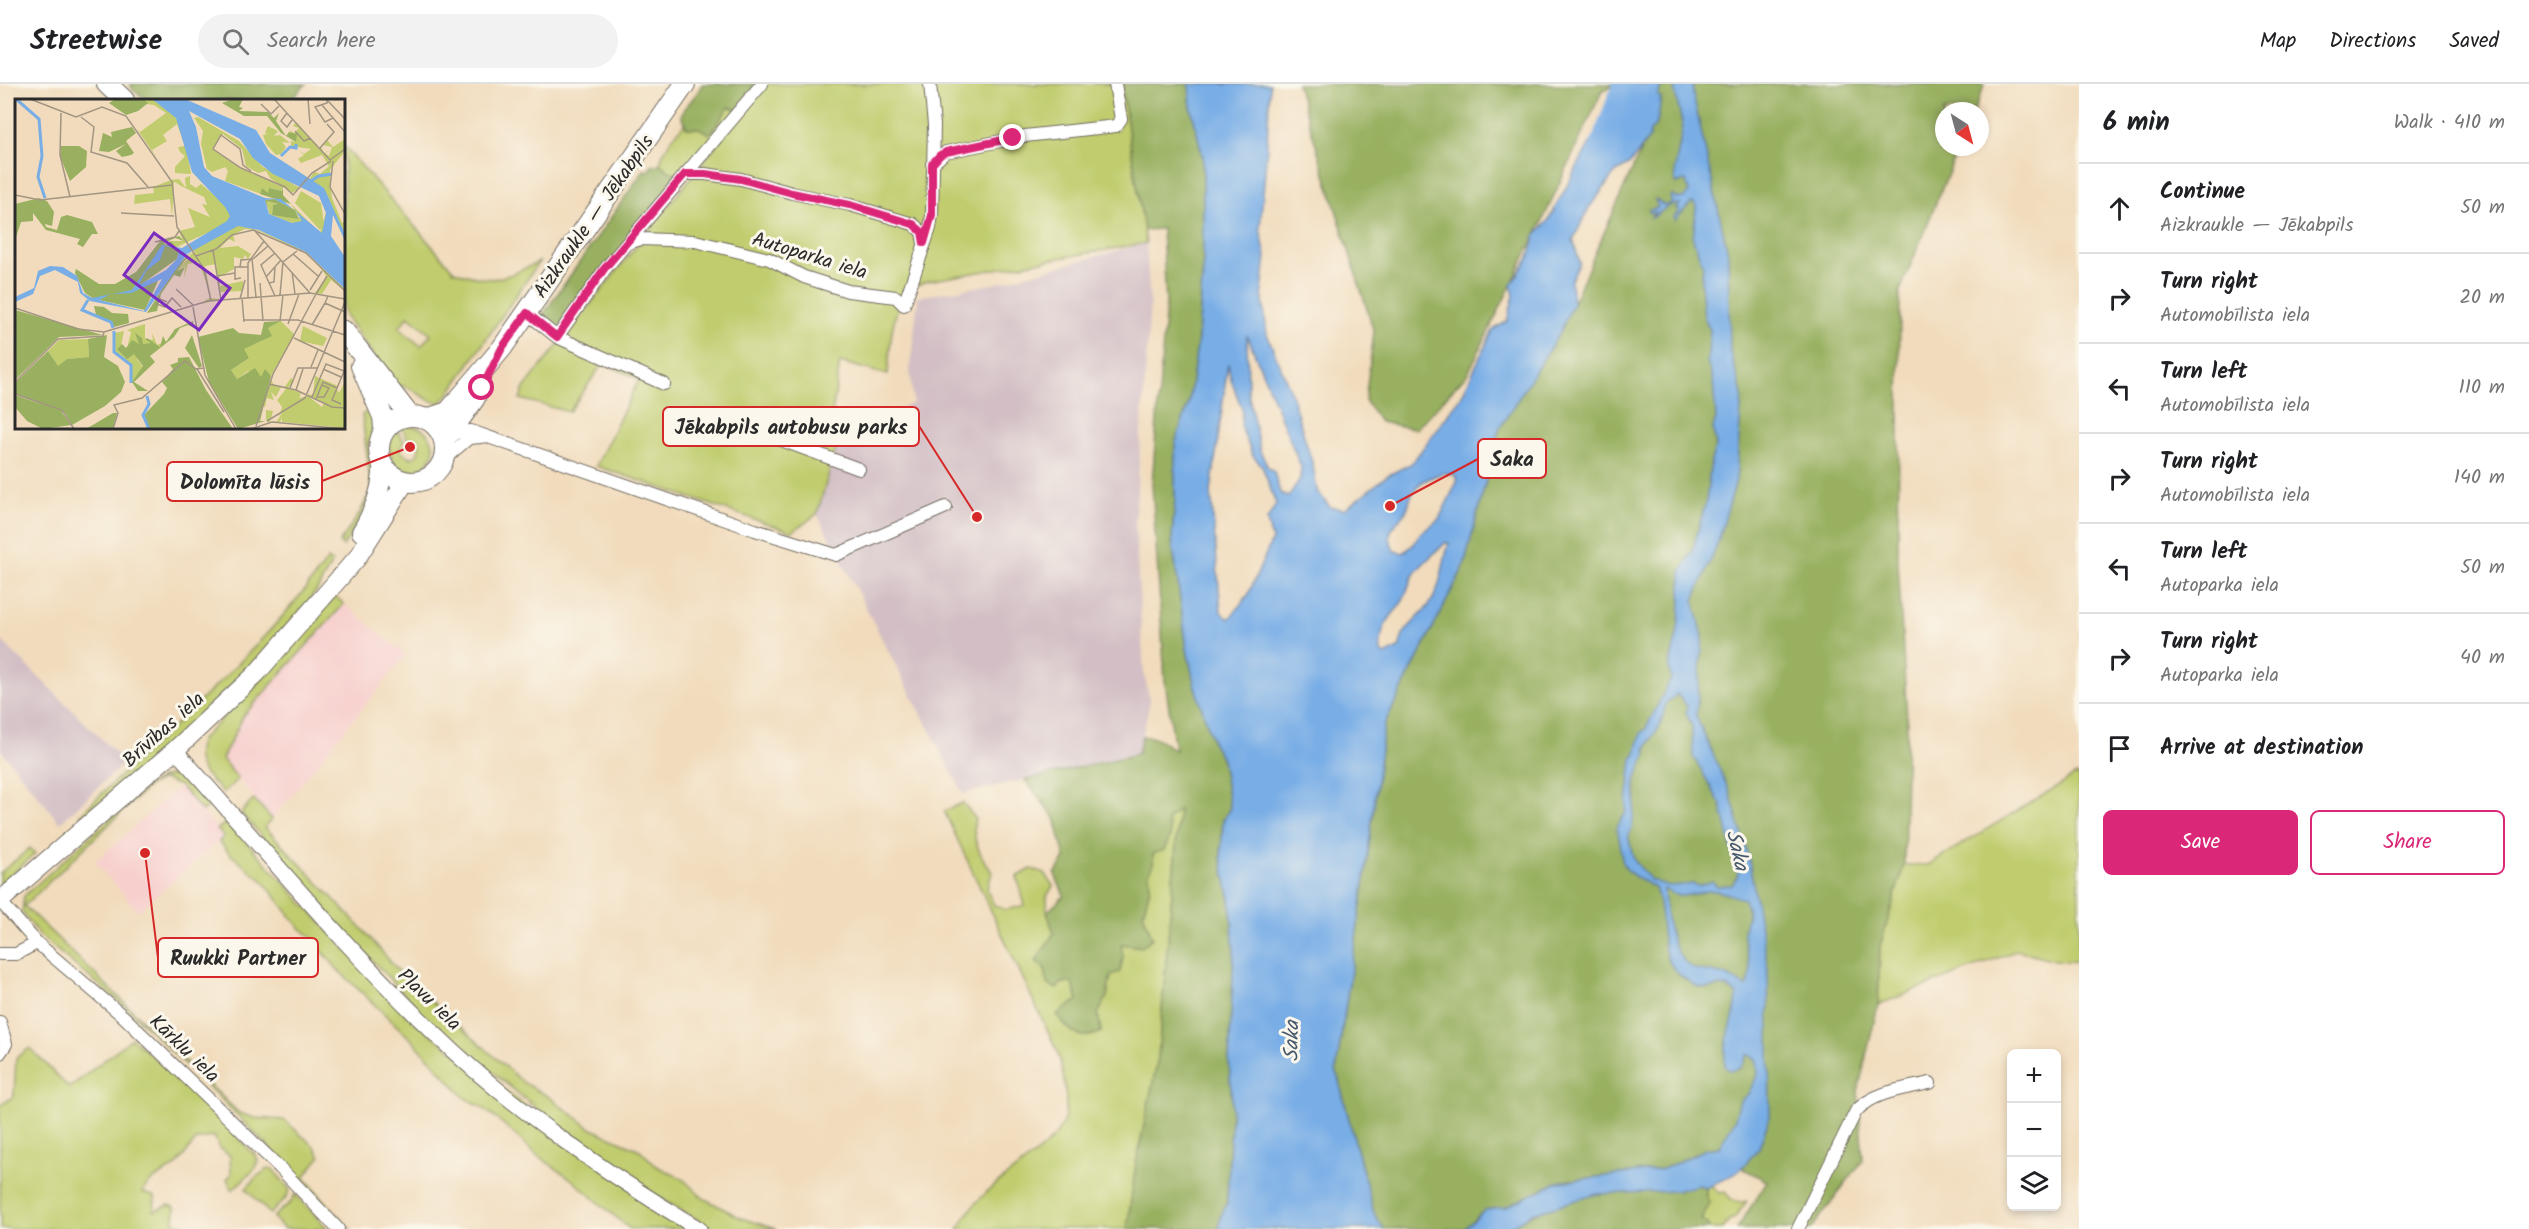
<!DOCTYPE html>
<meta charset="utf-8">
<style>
:root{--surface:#fff;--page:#f2f2f2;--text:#202124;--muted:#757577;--line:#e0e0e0;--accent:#db2777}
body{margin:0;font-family:Kalam,sans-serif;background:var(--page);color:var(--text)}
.controls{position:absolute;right:18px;bottom:18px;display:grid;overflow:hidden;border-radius:9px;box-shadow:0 3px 9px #0003}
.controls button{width:54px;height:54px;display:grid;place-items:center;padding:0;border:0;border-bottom:2px solid var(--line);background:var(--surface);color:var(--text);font:30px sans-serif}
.compass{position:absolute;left:1935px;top:18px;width:54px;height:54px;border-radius:50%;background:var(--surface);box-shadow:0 3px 9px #0003;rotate:144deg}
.stop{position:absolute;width:18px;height:18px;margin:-14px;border:4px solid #db2777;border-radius:50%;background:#fff}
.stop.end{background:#db2777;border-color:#fff;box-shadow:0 2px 6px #0008}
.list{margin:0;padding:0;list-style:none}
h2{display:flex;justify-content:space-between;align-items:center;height:78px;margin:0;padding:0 24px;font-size:26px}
h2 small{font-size:20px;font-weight:400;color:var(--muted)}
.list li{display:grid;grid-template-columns:39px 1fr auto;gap:18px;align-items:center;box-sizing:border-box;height:90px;padding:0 24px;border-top:2px solid var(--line)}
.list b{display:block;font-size:22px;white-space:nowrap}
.list p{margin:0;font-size:20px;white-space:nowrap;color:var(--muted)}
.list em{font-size:20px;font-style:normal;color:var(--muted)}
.actions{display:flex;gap:12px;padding:18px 24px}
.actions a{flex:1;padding:14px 0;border:2px solid var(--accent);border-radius:9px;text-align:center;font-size:21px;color:var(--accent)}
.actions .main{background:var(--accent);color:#fff}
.icon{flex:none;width:33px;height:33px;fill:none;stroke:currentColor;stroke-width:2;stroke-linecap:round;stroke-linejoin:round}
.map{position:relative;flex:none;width:2079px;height:1145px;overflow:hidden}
header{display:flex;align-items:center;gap:36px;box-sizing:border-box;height:84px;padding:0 30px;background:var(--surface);border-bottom:2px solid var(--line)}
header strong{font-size:28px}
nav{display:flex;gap:33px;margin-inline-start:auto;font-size:21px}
.search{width:420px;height:54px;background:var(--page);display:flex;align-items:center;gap:15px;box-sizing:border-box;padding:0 21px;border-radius:33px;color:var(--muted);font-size:22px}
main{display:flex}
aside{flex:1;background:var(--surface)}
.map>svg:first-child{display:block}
.built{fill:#f7d0ce}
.industrial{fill:#d2bec4}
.green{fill:#c0cc6d;stroke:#767c4c;stroke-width:1.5;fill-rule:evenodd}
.forest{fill:#98b060;stroke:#626e46;stroke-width:1.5}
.water{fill:#78ade6;stroke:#526c88;stroke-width:1.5;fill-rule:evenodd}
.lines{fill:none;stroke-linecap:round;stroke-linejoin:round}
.river{stroke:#78ade6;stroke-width:22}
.minor-casing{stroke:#70695e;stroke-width:14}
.tertiary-casing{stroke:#70695e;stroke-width:17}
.secondary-casing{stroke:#70695e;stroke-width:20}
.primary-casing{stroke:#70695e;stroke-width:22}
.minor{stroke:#fff;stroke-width:12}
.tertiary{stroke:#fff;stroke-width:15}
.secondary{stroke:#fff;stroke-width:18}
.primary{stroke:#fff;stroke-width:20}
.route{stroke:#db2777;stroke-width:8}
.labels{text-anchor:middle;stroke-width:6;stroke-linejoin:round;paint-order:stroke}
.street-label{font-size:20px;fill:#2b2b2b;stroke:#fbf7ec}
.water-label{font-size:21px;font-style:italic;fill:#46586c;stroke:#fbf7ec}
.inset-river{fill:none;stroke:#78ade6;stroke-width:3}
.inset-road{fill:none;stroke:#a29582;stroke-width:1.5}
.view{fill:#7b2cbf;fill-opacity:0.15;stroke:#7b2cbf;stroke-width:3}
.inset-edge{fill:none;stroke:#2b2b2b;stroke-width:3}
.leader{fill:none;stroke:#d62828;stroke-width:2}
.callout-dot{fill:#d62828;stroke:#fbf7ec;stroke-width:2}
.callout{fill:#fbf7ec;stroke:#d62828;stroke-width:2}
.callout-label{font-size:21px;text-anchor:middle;font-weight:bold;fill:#2b2b2b}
</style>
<header>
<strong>Streetwise</strong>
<div class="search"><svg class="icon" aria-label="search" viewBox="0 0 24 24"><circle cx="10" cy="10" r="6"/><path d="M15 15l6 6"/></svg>Search here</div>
<nav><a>Map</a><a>Directions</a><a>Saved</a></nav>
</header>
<main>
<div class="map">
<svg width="2079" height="1145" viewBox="0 0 2079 1145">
<rect width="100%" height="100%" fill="#fbf7ec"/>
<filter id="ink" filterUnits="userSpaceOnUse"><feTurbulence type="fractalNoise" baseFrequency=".0167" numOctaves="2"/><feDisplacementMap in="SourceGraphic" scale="12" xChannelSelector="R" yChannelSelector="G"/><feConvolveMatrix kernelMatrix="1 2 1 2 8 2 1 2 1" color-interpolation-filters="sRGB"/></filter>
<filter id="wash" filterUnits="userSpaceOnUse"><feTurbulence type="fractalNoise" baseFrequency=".008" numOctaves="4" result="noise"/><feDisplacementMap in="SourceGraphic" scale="24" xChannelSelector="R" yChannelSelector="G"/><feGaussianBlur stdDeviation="1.35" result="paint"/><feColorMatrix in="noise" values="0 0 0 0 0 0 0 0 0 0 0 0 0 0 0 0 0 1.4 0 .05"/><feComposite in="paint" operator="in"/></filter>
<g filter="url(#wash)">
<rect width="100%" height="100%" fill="#f1dbbc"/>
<path class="built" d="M344,520L406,571L272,735L222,675L244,631Z
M180,702L224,753L138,827L95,778Z"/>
<path class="industrial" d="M1146,159L1150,221L1135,436L1144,590L1150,618L1138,670L963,710L817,430L840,351L913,319L910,287L918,213L993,200Z
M0,555L125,678L60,739L0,665Z"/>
<path class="green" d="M765,0H1121L1146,159L928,197L906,205C891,233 890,259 888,291L840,278L832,330L840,351L817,430L792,448L596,382L639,295L603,279L569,328L520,315L524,304Z
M729,22L737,26L681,91L669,87L660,80C661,69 676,47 684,41L687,44H699Z
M344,62L454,187C494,201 501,195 539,178L448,311L440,319C423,318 414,300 395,302L344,230ZM408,232L431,250L421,262L399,244Z
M375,322V340L368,361L375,394L361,435L343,462L339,459L358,432L371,406L362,331Z
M410,342C424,343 432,351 434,365C430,385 411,392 395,381L388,363L392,351L397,346L404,357L400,364L402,369L412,374L418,370L419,360L413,355H408L402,344Z
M328,475L332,478L317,506L302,525L236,597L156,673L86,731H80C164,647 258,573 328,475Z
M335,512L344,520L244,631L222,675L238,695L223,709C207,691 190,682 201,656L287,569Z
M174,691L186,694L211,719L202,727L180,702L163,695L150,701L24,822L239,1029L255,1034L284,1036L315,1063L320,1073L304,1093L350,1145H346L316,1110L222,1016L130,927L39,851L22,828L24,812L145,703L163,693Z
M2076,691L2079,695V878L2054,876L2018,866L1878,921L1880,862L1904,781H1928Z
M254,715L272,735L265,743L364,847L400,889L524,999L549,1013L592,1045L640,1066L656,1082L683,1095L703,1114L741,1134L776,1145H714L658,1113L552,1037L430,937L347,850L241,729Z
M963,719L975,734C971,753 980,773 992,788L987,806L994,821L1006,826L1025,821L1017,793L1031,785L1045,789L1053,802L1047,812V828L1054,849L1045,885L1061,899L1072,898L1078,916L1057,931C1070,948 1079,958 1101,948L1098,930L1107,912L1111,891L1123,873L1120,860L1152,854L1143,829L1150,804L1149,789L1153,781V770L1164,766L1170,753L1168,735L1179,725L1158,974L1136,1080L1127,1145H958C966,1131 974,1119 986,1109C1006,1090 1050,1065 1062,1041C1071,1022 1063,988 1058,969L944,727Z
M228,738L407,932L688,1145H630L571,1095L538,1072L502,1039L480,1022L465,1014L415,959L338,886L309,851L299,843L264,798L230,770L219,757L224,753L217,745Z
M30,764L35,770L0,800V789Z
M132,954L208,1022L255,1071L258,1076L254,1086L232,1106L227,1095L231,1091L230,1072L219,1064L214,1052L196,1056L176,1082L150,1098L142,1108L155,1113L154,1127L169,1121L175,1123L174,1139L185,1140L187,1143L185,1145H0V1022L14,1012L16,974L30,964L69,1004Z
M268,1085H273L290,1106L286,1114L270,1130L246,1105L255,1094Z
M1711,1101L1719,1109L1725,1108C1732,1117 1736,1120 1747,1117L1734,1135H1730L1723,1145H1709L1707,1140L1701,1137L1709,1119L1706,1113V1104Z
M295,1110L328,1145H284L273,1133L291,1118Z"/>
<path class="forest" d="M130,0H306L291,16H148L133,6Z
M702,0H757L737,26L729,23L710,50L699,44H687L681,32C686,19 697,13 702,0Z
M1121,0H1189L1191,23L1203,74V184L1198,255L1189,318L1175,360V415L1172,456L1187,565L1195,603L1214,661L1222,675L1230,725L1223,736L1221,773L1230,815L1234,867L1229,977L1232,1019L1227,1119L1220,1134L1219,1145H1127L1136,1080L1158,974L1179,726L1168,735L1170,753L1164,766L1153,770V781L1149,789L1150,804L1143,829L1152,854L1142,863L1121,860L1123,873L1120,888L1111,891L1107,912L1098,930L1101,948C1079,958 1070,948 1057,931L1078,916L1072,898L1061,899L1057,905L1047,900L1045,885L1036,877L1054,849L1047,828L1064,812L1055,790L1065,774L1055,734L1025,696L1138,670L1142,652L1156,654L1175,666L1165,597L1152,400L1166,218L1162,145L1144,146Z
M1297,0H1615L1602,7L1541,140L1468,289L1416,345L1380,338L1365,316L1374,248Z
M1657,0H1985L1974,27H1944V63H1959L1900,207L1898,477L1907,637L1904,781L1880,862L1878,921L1858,1007L1863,1076L1811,1145H1737L1767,1097L1706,1065L1663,1085L1557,1098L1506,1123L1485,1126L1464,1145H1384L1374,1130L1336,986L1365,794L1384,641L1464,482L1499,345L1559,250L1645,57Z
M660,80L669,87L681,91L557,246L542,232L644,86L648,87L652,82Z
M1699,1101L1706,1104V1113L1710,1119L1701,1136L1707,1140L1709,1145H1507C1534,1128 1566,1114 1598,1110C1632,1105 1665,1109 1699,1101Z"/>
<path class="water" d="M1189,0H1270L1267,64L1260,144L1266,172L1262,208L1267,250L1289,303L1313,381L1317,407L1330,423L1345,425L1387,392L1412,379L1461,313L1493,246L1507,237L1514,211L1511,201L1529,174L1536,150L1548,137L1590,59L1602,54L1617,40L1626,0H1662L1658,12L1661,14C1658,26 1661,38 1650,47L1649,54L1630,80L1615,89L1589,124L1573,156L1580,179L1571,196L1573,220L1559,250L1499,345L1464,482L1384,641L1365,794L1336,986L1374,1130L1384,1145H1219L1220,1134L1227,1119L1232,1019L1229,977L1234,867L1230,815L1221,773L1223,736L1230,724L1222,675L1214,661L1195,603L1187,565L1172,456L1175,415V360L1189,318L1198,255L1203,184V74L1191,23ZM1247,251L1301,383L1300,395L1288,413L1280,409L1274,388L1268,383L1260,367L1248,308ZM1228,279L1231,296L1242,325L1241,343L1253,372L1262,382L1276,420L1267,436L1272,456L1248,511L1229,535L1221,528L1211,408ZM1445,389L1455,391L1457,398L1439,435L1419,451L1414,460L1403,469L1394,467C1386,447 1391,445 1404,430C1409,424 1409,415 1413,408C1418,398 1434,391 1445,389ZM1445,459H1449C1442,480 1442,503 1429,521C1420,534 1400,546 1400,563L1385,571L1381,568C1379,543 1388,537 1402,518C1407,510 1408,500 1413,492C1422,478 1435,470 1445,459Z
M1673,0H1693V10L1728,170L1730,268L1742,310L1736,396L1718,459L1694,516L1703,553L1696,632L1730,709L1749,776L1768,884L1770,1032L1759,1064L1738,1088L1706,1104L1699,1101L1676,1107L1597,1110L1533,1129L1507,1145H1464L1485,1126L1506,1123L1557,1098L1663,1085L1706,1065L1719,1063L1734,1037L1740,1017L1748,1010L1758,990L1757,977L1748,970L1740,984L1730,987L1725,982C1723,954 1736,937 1737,911C1722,894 1715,908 1699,903C1694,902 1691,899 1687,896C1652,875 1668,836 1655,804C1644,797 1624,790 1622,775C1620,764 1621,755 1616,745L1626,728L1632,674L1635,672L1641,648L1645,646L1671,595L1669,584L1677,551L1681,520V488L1692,468L1706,417L1711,377L1716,361L1713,344L1716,335L1713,296L1707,278L1710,246L1704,233L1701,199L1703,182L1693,155L1696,123L1694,119H1691L1675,136L1674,133L1679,127L1676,124L1680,120C1666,119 1661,130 1650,135L1656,128L1650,129L1649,126L1658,124L1655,115L1663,121H1669L1672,117L1670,114L1674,111L1675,114H1683L1689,108L1686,97L1675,99V84L1683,43ZM1677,610L1687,622L1686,628L1692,643L1693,672L1721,721L1738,791L1732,801L1717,802L1712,797L1699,802L1693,800L1669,802L1651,796L1634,776L1628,751L1632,744L1636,713L1635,697L1647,669L1646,664L1661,639L1666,620ZM1664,805C1686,820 1697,805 1716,807C1725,808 1735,813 1744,815C1751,833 1746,831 1744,847C1742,866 1758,885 1746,903C1738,898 1731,892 1721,890C1712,887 1698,888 1690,882C1669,868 1665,827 1664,805Z"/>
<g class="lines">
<path class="river" d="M1595,78L1624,0"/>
</g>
</g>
<g filter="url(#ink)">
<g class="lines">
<defs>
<path id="minor" d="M932,80L946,68L1001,57L1025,52L1116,42L1121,35L1115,0
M685,90H705L741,95L792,109L850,121L913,140L922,148L924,160
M628,159L641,155L695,157L769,175L804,193L848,207L896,213L904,221L930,144L932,131L934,41L930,0
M527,229L557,253L605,185L762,0
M557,253L664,300
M746,343L859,385
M449,355L457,348L471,347L755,446L836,471L946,423
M443,376L469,354L481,353
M0,817L37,859L124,933L280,1084L338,1145
M0,870H16L37,859
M0,938L6,960L0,969
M1798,1145L1856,1027C1875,1007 1904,1005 1930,999"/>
<path id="tertiary" d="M175,666C260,760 341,860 433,948C512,1025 605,1088 699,1145"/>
<path id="secondary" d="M361,448C373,428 383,405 382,381
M0,817L175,666L256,590L357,474L405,398"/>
<path id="primary" d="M107,0L124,16
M344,247L409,331
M361,282L383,333L384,345
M379 365a33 33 0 1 1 66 0a33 33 0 1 1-66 0Z
M427,335L448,328L502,264L685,0
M443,352L455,342L475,314"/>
</defs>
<use href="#minor" class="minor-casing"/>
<use href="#tertiary" class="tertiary-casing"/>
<use href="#secondary" class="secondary-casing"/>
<use href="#primary" class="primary-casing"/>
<use href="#minor" class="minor"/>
<use href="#tertiary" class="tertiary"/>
<use href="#secondary" class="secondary"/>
<use href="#primary" class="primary"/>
</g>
</g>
<g class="lines" filter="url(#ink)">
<path class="route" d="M482,304L502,264L527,229L557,253L604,185L685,90H705L741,95L792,109L850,121L913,140L922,148L924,159L932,131V80L940,71L946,68L1013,54"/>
</g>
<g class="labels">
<g class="street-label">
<text transform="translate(593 132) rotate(-55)" y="7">Aizkraukle — Jēkabpils</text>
<text transform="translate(810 171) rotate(17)" y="7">Autoparka iela</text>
<text transform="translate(163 645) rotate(-42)" y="7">Brīvības iela</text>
<text transform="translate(430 915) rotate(44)" y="7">Pļavu iela</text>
<text transform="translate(185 964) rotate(44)" y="7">Kārklu iela</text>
</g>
<g class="water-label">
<text transform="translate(1738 766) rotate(77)" y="7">Saka</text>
<text transform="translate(1291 957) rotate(-89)" y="7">Saka</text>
</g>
</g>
<g transform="translate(15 15)">
<rect width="330" height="330" fill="#f1dbbc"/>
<path d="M128,0H137L159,16L169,34L176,75L160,74V68L170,57L165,53L163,48L170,47L162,25L148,36L152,42L137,51L143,61L122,30L125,33L151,14L139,6L131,5ZM183,18L224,42L248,68L285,89L277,94L255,79L251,72L243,74L231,67L227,50L208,35L197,50L225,69L268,88L267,92L254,89L265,94H252L247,89L246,95L210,82L213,72L210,68L197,73L192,70L186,45L188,32L179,19ZM277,19L281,23L304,50L306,48L309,54L314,51L310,54L314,57L317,48L308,46L312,41L318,48L330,40V52L315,71V82L317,99L327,124L330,122V135L309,93L289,79L294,81L299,73L305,75L314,67L307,56L286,64L283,60L289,56L284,51L289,55L296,50L276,47V42L281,43L274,31L279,34L284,29L278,27L281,23ZM253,27L263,32L259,37L265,36L275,44L267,43L271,48L266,55L261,56L251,45L248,36L253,35L250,34ZM175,77V85L181,89L186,85L226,119L161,148L157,143L150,144L156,142H168L164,132L180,128L173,109L195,118L187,105L192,106L189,98L166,87L160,83H159L157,117L155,100L119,105L120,96L139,94L138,88L156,81L164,80L171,89L170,79ZM286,92L306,104L309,126L305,131L280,104ZM252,102L266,106H258L257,115L285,119L276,105L305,134L312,110L311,137L254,115ZM219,127H226L244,131L291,153L330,190V192L316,181L307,195L300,194L312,178L302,164L291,154L242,131L230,130L218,136L220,143L214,140L205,149L223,147L236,155L233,160L230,156L228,160L219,158V170L204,178L205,187L228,182V192L204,193L205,199V201L185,205L194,199L205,200L201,165L190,167L196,198L184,163L173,165L169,179L170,167L161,173L178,153L181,155L178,151ZM266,222L280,236L256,277L246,278L233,272L222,280L216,271L234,259L228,250L256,237L253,229ZM130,225V240L138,241L137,234L142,246L150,243L146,248L129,245L122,260L128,268L117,285L116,266L99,253V234L109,232L105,252L110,258L116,233L112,231ZM288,227L312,239L308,247L285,242ZM73,240L74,258L52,260L43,268L33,252L44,241ZM300,277L323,287L325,284L321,289L324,294L330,283V308L322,309H330V329L267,323V319L265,323H253L251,321V311L258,312L255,323L262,322L269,311L264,317L267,308L262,301L271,290L266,288L261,298L256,293L259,301L252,299L250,308L248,307L256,281L259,286L269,289L276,279L279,281L273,289L286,294L284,299L293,297L307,308L309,304L292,295L298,296Z" fill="#c0cc6d"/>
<path d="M101,0H128L133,4L123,12L111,16L94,4ZM218,0H228L224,8L228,9L224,12L253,13L259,19L264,14L261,22L271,37L274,33L282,35L281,43L266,34L252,17H229L207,4ZM117,28L121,34L111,42L119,54L116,56L107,58L101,52L111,45L94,53L84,52L88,34L97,38L96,33ZM46,47H64L72,52L71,68L55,82L45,57ZM268,88V96L276,105L245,95L247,89L253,94L254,89L267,92ZM24,99L32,102L39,113L37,127L30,125L31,128L42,131L46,118L52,116L77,123L83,135H77L68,148L62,145L65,140L31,131L18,114V122L6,123L0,141V105ZM259,100L280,111L284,120L257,116L258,106L263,105L252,102L253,110L250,101ZM164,137L169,142L160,139L149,144L154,148L151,146L156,142L161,148L171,145L159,149L164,151L162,160L124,187L143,182L130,211L79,200L70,194L60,174L61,170L84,185H100L121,173L145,142ZM177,152L162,172L170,168L165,178L159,176L146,195L142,212L132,214L162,167ZM79,207L89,208L97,214L113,215L114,224L99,228L97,223L81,216ZM0,211L84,235L88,236L44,238L0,281ZM178,222L179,229L173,226L165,229L159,238L135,257L140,263L119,283L133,292H123L117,283L128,267L119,255L112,260L102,250L107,245L111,249L117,241L124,245L120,234L127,239L128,245L136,244L130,240L132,239L145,248L148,237L151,243L160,230ZM266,222L253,229L257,237L229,250L234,259L216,271L222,280L240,269L246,278L250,270L256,277L245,322H250L223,330L194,283L183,238L218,229L224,234L246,236L249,223ZM92,236L89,258L103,267L110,283L106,293L90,307L57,326L50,314L0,295V284L33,252L43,267L52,260L74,258L73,240ZM177,236L187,267L184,269L170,249ZM174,258L191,291L218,330H132L129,316L149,295L152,289L147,283L158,270L155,266L163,263V259ZM0,296L46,312L56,326L28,330L12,322L0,308ZM98,314H102L98,330H71Z" fill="#98b060"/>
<path d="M137,0H170L241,31L255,54L309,89L330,135V142L318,116L316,137L330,158V190L291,153L244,131L223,127L172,155L131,213L75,202L65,194L63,183L40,171L25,177L18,195L0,203V198L19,189L23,172L35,167L48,168L62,177L68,194L77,199L117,191L147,146L167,149L212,122L215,117L210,108L177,73L161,19ZM174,12L225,40L238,59L258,75L304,97L311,114L307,134L266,100L250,99L197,77L189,68L181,28ZM259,100L280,111L287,122L277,124L254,115L250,101ZM150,147L164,151L162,160L151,171L124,186L131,172L145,161ZM147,180L129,212L84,201L96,195L116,194Z" fill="#78ade6" fill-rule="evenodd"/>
<path class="inset-river" d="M1,0L24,20L27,57L23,78L30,99M266,57L275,48L281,49V45M294,83L304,77L317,75M73,201L67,211L96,223L98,229M99,232V253L116,266V284M132,297L134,305L128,316L134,330"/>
<path class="inset-road" d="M15,0L61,18L87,8L111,17L157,83L162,128L189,170L196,202M259,0L315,61M293,0L295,25M312,0V4L300,8L310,23L318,19M313,2L330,20M246,5L256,15L264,7M307,6L330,33M46,14L45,56L55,98M272,14L266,22L272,28L277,21M66,18L79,28L76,53L112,64L133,88M280,32L289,42L295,39M305,49L319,33L312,25M315,61L330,50M318,62L315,88L330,115M236,72L228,66L225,50L206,36L198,50L226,69L270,88L278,96L297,74L316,62M0,96L25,101L157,86M106,114L159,117M240,132L295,194M140,143L160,138L164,132M198,151L206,201M260,154L246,166L260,197M278,155L303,177M181,157L201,150L217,136L238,131L291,154L330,192M238,160L253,147M225,168L226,161L237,160L241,198M277,173L280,195M202,177L220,174M251,178L266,161M226,179L220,180V168H233M245,184L248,222M254,184L259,183L260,168M161,190L178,206M295,191L307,172M301,195L312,177M265,196L268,163L282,152M313,197L310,204L330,213M227,199L229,223M233,199V164L249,142M225,200L230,181M152,203L145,200L142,205L150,208L157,199L166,208M178,208L190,276L221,330M0,209L63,230L89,233L193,202L295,194L330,200M229,221H283L330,236M265,222L268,196M273,225L284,195M297,226L310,204M279,239L330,263M296,268L303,251M182,270L209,313M308,270L326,278M0,283L43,240L88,237L89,233M254,285L281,291L317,308L330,309M275,289L283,269H303M281,291L288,270M0,295L47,311L59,330M297,298L311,265L329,272M303,298H309L314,289L307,286M301,300L308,283L322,289M326,305L317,301L330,270M252,322L290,299L330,203M241,327L258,275L301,195M98,330L103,314L99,306L127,299L170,262L181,270L188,269M236,330L257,323L330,330"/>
<path class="view" d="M139,134L215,189L184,231L109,176Z"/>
<rect width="330" height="330" class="inset-edge"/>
</g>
<path class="leader" d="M977 433L919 342M1390 422L1478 375M410 363L322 397M145 769L158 874"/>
<g class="callout-dot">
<circle cx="977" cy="433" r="6"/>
<circle cx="1390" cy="422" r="6"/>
<circle cx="410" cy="363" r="6"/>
<circle cx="145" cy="769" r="6"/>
</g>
<g class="callout">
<rect x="663" y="323" width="256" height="39" rx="6"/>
<rect x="1478" y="355" width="68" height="39" rx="6"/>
<rect x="167" y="378" width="155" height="39" rx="6"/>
<rect x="158" y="854" width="160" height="39" rx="6"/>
</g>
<g class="callout-label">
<text x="791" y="350">Jēkabpils autobusu parks</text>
<text x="1512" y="382">Saka</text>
<text x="245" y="405">Dolomīta lūsis</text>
<text x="238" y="881">Ruukki Partner</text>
</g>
</svg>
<div class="controls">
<button>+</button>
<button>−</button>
<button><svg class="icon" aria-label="layers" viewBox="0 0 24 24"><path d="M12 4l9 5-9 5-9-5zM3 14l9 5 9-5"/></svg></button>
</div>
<svg class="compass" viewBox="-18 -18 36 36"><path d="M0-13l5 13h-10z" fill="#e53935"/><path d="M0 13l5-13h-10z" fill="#757577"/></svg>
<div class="stop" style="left:482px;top:304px"></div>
<div class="stop end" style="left:1013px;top:54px"></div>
</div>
<aside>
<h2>6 min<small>Walk · 410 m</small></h2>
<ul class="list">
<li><svg class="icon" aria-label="ahead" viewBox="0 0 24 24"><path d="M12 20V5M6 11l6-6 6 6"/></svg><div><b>Continue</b><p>Aizkraukle — Jēkabpils</p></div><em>50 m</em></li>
<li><svg class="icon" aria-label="right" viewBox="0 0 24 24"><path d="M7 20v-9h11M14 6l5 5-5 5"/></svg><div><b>Turn right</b><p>Automobīlista iela</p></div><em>20 m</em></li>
<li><svg class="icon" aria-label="left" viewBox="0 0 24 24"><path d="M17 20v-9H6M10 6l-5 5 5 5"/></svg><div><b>Turn left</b><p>Automobīlista iela</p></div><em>110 m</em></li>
<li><svg class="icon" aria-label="right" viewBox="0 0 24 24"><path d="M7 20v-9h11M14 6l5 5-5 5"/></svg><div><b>Turn right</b><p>Automobīlista iela</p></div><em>140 m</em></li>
<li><svg class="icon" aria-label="left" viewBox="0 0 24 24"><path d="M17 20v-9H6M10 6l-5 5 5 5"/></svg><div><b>Turn left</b><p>Autoparka iela</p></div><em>50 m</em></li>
<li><svg class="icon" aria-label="right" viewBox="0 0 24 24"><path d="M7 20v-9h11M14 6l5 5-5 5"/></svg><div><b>Turn right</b><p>Autoparka iela</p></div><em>40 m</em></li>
<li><svg class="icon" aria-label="arrive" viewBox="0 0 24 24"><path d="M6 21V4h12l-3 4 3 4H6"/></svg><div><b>Arrive at destination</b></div></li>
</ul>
<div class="actions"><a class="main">Save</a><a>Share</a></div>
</aside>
</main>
